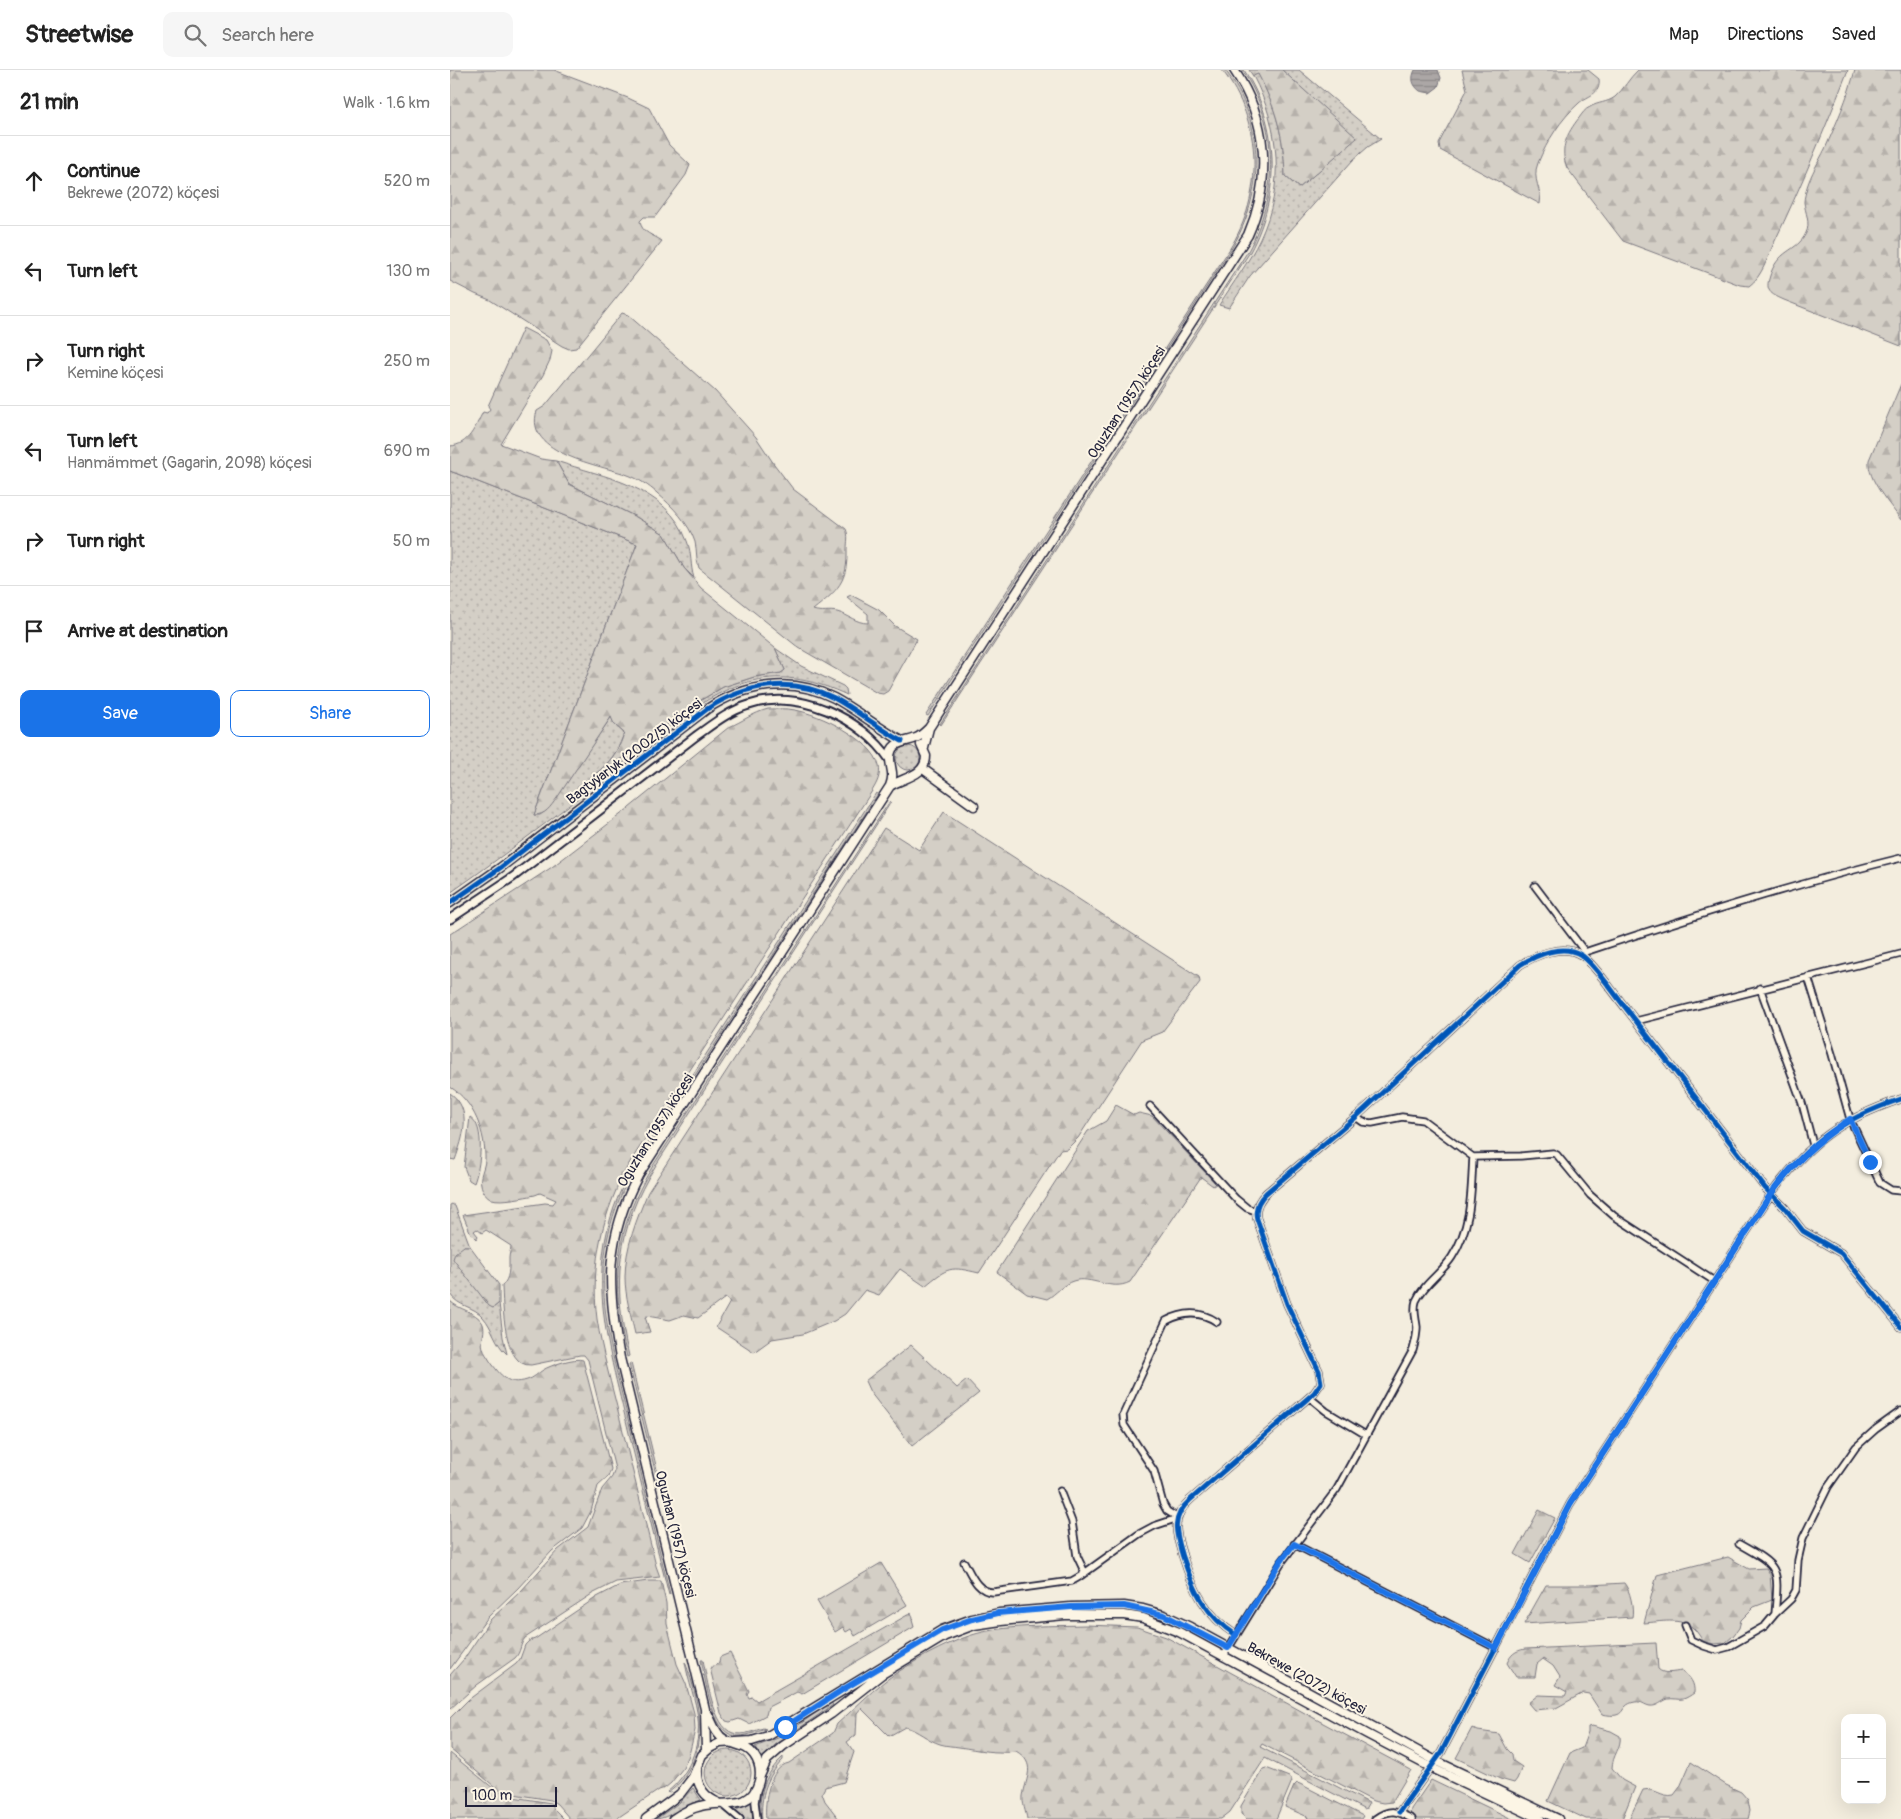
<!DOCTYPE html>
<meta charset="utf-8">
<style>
:root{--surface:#fff;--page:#f6f6f6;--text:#222;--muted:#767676;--line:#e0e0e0;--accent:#1a73e8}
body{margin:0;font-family:Pangolin,sans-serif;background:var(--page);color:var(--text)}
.controls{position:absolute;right:15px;bottom:15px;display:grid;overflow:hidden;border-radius:10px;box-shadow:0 5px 20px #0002}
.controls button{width:45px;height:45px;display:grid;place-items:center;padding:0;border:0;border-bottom:1px solid var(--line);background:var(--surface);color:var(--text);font:25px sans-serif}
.scale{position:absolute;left:15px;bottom:12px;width:92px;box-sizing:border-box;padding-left:5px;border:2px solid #22223b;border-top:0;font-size:14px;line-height:18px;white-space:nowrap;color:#22223b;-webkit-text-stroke:4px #fcf5e5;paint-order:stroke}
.stop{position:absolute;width:15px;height:15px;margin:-11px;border:4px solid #1a73e8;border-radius:50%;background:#fff}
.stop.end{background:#1a73e8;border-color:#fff;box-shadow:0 1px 5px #0008}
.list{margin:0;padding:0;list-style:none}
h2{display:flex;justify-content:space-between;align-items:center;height:65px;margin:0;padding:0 20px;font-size:21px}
h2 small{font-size:16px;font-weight:400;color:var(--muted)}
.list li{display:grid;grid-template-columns:32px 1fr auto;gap:15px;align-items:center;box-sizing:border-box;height:90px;padding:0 20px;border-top:1px solid var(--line)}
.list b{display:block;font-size:19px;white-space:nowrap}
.list p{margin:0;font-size:16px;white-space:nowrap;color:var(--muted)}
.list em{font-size:16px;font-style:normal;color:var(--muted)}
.actions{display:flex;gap:10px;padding:15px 20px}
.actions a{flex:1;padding:11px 0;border:1px solid var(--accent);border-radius:10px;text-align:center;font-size:18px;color:var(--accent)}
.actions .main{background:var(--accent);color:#fff}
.icon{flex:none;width:28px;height:28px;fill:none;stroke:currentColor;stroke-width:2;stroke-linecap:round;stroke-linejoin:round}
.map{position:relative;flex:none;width:1451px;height:1749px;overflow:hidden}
header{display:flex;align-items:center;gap:30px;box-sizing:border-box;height:70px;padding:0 25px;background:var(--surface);border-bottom:1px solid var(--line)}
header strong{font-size:24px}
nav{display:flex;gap:28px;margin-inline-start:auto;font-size:18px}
.search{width:350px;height:45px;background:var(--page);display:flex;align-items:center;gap:12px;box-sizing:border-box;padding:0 18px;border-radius:10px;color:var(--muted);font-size:19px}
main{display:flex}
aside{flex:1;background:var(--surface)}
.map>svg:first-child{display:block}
.grass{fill:url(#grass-dots);stroke:#7b7880}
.forest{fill:url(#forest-firs);stroke:#7b7880}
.water{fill:url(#water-rules);stroke:#75727b}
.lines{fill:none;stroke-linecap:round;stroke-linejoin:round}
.minor-casing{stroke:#22223b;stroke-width:9}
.tertiary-casing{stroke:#22223b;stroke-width:11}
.secondary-casing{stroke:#22223b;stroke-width:11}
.minor{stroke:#fcf5e5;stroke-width:5.5}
.tertiary{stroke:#fcf5e5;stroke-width:7}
.secondary{stroke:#fcf5e5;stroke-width:8}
.cycleway-casing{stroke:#fcf5e5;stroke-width:8}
.cycleway{stroke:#0057b8;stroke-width:5}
.route{stroke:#1a73e8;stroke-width:6}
.labels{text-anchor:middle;stroke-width:4;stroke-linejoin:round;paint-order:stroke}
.street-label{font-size:14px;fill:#22223b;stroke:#fcf5e5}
</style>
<header>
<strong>Streetwise</strong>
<div class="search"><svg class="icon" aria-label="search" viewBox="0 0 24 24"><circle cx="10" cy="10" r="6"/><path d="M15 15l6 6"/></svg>Search here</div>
<nav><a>Map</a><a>Directions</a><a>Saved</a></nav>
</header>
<main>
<aside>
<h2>21 min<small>Walk · 1.6 km</small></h2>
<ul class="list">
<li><svg class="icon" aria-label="ahead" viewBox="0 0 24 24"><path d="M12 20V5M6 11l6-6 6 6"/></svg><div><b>Continue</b><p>Bekrewe (2072) köçesi</p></div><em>520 m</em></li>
<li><svg class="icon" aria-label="left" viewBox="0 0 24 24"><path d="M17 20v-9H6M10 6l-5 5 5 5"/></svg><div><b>Turn left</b></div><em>130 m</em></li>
<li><svg class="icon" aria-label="right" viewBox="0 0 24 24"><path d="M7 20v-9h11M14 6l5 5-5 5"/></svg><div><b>Turn right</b><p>Kemine köçesi</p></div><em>250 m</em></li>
<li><svg class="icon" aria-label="left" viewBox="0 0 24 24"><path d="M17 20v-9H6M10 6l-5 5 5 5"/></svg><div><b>Turn left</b><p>Hanmämmet (Gagarin, 2098) köçesi</p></div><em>690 m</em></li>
<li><svg class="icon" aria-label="right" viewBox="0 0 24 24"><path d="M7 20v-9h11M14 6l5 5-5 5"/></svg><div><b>Turn right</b></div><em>50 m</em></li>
<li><svg class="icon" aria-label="arrive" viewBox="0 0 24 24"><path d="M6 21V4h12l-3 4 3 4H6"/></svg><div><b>Arrive at destination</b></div></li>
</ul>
<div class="actions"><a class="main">Save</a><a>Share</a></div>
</aside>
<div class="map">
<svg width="1451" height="1749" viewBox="0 0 1451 1749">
<defs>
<pattern id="grass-dots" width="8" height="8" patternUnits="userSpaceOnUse" patternTransform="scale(1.25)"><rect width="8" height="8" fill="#d4cfc6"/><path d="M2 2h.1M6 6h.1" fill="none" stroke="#b6b1ab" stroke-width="1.8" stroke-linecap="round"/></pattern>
<pattern id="forest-firs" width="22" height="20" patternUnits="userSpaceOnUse" patternTransform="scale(1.25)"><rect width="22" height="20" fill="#d4cfc6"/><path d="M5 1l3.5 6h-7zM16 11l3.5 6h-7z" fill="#b6b1ab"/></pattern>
<pattern id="water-rules" width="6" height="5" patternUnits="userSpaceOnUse" patternTransform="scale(1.25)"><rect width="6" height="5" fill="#aca7a6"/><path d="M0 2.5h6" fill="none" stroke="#8c8888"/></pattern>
</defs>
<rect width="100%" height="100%" fill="#f3edde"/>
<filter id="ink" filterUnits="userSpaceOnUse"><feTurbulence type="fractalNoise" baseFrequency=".02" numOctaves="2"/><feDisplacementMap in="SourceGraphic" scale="10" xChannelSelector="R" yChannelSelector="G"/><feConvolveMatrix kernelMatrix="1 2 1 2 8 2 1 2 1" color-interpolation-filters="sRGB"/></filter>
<g filter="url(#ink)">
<path class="grass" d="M772,0H775C816,53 815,125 780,181L478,646L476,645L779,180C814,124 813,53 772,0Z
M792,0H794C830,55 831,124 800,182L491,655L490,654L798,181C829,124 829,54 792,0Z
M832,0H849L931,69L918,77L903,90L800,206L779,238L769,235C783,213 799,192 810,169C835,116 830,57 803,6L808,3C826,38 834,67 835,106L849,118L906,68Z
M106,391C154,407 217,416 237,471C242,483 240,496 244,508L234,498L214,464L186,447L119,414Z
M0,401L187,474L84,745H90L97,740L162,646L164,654L174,663C165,691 151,700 128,717L130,719L246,633L273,617L304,607L331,603L335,600L325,578L351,596L393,616L396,619L397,625C366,611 336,603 302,611C255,622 210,665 172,694C116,738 59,782 0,823Z
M446 688a12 12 0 1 1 24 0a12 12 0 1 1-24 0Z
M426,723L428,724L186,1096C131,1188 158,1266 181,1361C194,1416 207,1470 220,1524L219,1525C205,1471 192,1417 179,1363C156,1266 129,1189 184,1095Z
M440,731L441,732L206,1095C166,1158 162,1215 179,1286L177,1287C160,1214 164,1158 204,1094Z
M2,1134L5,1136L20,1176H14L43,1238L49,1233L53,1267L57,1284C45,1274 43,1258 33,1247C24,1236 8,1237 0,1224V1135Z
M181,1293L210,1412L208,1413L179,1294Z
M251,1590H253C257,1608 263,1657 283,1663C292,1666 304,1661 313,1658L316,1659C306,1662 295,1667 285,1666C261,1662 256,1610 251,1590Z
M235,1592C252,1635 261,1692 218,1723L217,1722C238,1706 251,1676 248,1649C246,1630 238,1611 235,1592Z
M381,1632L383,1635L325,1675L313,1688L305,1677L333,1666Z
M255 1703a23 23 0 1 1 46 0a23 23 0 1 1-46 0Z
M333,1687V1690C317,1706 310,1726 312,1749H310C308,1725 315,1703 333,1687Z
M243,1718L251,1730C239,1734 216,1749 206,1749L230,1732Z
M300,1732H302L303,1749H295L285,1740Z"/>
<path class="forest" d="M0,0H104L178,28L199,38L219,75L240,95L236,105L205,147H194L190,151C191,163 204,165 212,171L126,278L119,279L112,276L40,230L25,224L0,211Z
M799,0H832L907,68L849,118L835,106C834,67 826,38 808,4L803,6Z
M1012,0H1138L1149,9C1151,25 1138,25 1129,33C1111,49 1097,71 1088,93C1081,110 1093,120 1090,134L990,80L989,73L1017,20Z
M1188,0H1398C1375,59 1351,116 1324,173C1318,186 1312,207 1299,216L1290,215L1173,171L1117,98C1109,79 1117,63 1129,48C1132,44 1135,39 1140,37C1148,32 1157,33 1165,27C1174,19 1179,8 1188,0Z
M1405,0H1451V276L1334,230C1323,225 1315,222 1319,209C1327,178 1347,183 1356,163C1361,153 1355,142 1354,132C1354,128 1356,122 1357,117C1361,104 1369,91 1375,79C1386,54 1398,27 1405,0Z
M172,243L178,245L265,321L306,367L324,394L343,419L396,459C399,466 397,472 397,479C398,512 388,520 363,540C372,543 379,540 387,542C399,545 406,553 418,553V544L397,527L401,525L429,540L445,556L467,569L438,621L433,624L427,623L349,578L249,498C246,490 247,480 245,472C239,453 222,436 207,423C199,416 189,409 178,405C151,395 73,384 87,341L95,336Z
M73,258L96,270L102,281L100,290L93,305L51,374L91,389L106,391L119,414L186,447L214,464L234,498L251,518L325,578L335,600L331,603L304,607L273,617L246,633L130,719L128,718C150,700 166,691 174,663L164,654L161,647L107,728C100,737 96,745 84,745L187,474L0,401V376C19,375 25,357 33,342L37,343L40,339L38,336Z
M1451,314V450C1440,434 1417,410 1419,390Z
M318,639C327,639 336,638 345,640C369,644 423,669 429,696C431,705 427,713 422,721L180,1092C153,1140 140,1194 147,1249C152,1282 162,1316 170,1349C182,1398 194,1447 206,1496L210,1507L166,1512L142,1524L75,1568C70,1574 71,1582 65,1588L27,1615L0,1639V1605L14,1589L40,1550L71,1521L108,1480L138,1457L152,1419L162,1407L165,1399L138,1290L134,1285H130L81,1295C53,1297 53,1235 52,1216C60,1208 59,1199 59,1188C59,1184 61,1180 61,1176L36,1160L32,1163L27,1159L24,1161L28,1166L26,1169L21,1164L13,1145L95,1133L103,1134L106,1130L90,1123L85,1125C75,1127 51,1132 42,1129C36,1126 32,1121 31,1114C29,1107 34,1099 35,1091C36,1064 24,1031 0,1017V864L102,797L179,738L279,657C293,651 303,643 318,639Z
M494,742L749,907L750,912L712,962L692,970L628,1068L617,1079L610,1080L529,1203C500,1196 498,1197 475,1216L450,1199L429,1225L415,1220L395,1244L384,1251L353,1264L322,1269L304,1282L266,1257L280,1232L275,1228L248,1248L234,1245L220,1250L197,1246L195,1247L200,1262L185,1264C181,1246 175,1226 175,1207C175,1178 187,1148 198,1122L434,758L469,780Z
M0,1023C23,1039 13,1068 5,1090L0,1089Z
M666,1035L684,1045L689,1043L702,1046L766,1114L763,1116L751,1107L680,1212C661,1222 641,1205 623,1211C613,1214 606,1224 597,1229L577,1224L547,1202L638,1061L656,1051Z
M20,1047C36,1056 30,1098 24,1113L19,1110L14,1097Z
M14,1176H20L49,1215V1233L43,1238L39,1236L3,1189L5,1183Z
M0,1231C9,1240 25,1241 32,1252C37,1260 30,1270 33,1278C34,1283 38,1287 40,1291C51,1306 58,1316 77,1310C84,1308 88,1303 93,1300C101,1295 125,1287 133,1290L161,1399L158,1407L148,1416L141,1441L132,1458L102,1481L68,1518L38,1547L0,1599Z
M461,1275L507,1318L517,1310L529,1323L462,1376L420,1322L415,1311Z
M1089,1440L1105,1448L1080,1493L1065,1484Z
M1278,1487L1299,1499L1316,1498L1320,1504L1322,1530L1304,1537L1291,1550L1289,1558L1283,1566L1275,1573L1264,1574L1253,1571C1250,1567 1247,1561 1243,1558C1230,1547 1210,1552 1194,1553L1207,1505Z
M431,1493L457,1535L405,1566L401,1559L396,1562L393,1557L385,1562L367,1531Z
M198,1511H211L216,1533L217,1554L227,1594L236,1614L244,1643L245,1660L239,1685L233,1698L221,1713L215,1718L209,1720L166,1749H120L107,1734L101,1730L51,1722L0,1679V1648L18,1630L66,1594L70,1589L75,1575L79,1571L85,1569L147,1527L170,1515Z
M1174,1513C1180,1520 1184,1538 1182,1547L1074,1554L1096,1515H1141Z
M461,1543L463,1547L462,1550L464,1557L352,1624L347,1622L318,1637L316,1645L299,1654L289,1649L280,1652L276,1651L271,1643L260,1598L269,1593L270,1587L280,1583L299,1621L297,1624L299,1628L302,1627L307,1631Z
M636,1555L687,1557L716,1567L873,1653L961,1700L942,1732L933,1733L923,1731L812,1674L810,1677L919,1733L915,1740L815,1688L780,1742L771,1749H577C576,1742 572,1733 573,1726C576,1707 587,1694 566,1681C545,1684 529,1680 509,1677C503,1676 496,1676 490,1674C477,1670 468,1660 455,1657L439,1666L411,1638L407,1643L406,1665L397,1672L404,1682L394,1712L375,1717L372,1723L375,1731L389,1749H316C314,1732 319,1697 339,1693L383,1663L387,1654C403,1640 418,1624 435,1611C461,1592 502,1569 533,1562C562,1555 605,1556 636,1555Z
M1206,1573L1208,1599C1214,1605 1223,1602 1232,1601C1240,1607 1245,1613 1244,1623C1241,1625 1237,1628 1233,1629C1229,1630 1223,1628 1218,1629C1212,1631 1207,1637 1200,1636C1194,1635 1192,1631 1185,1632C1167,1635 1179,1650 1152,1644L1139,1624L1133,1623L1106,1638L1084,1640L1078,1633L1088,1625L1115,1626L1117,1622L1105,1615L1110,1607L1103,1596L1093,1589L1087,1594L1085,1607H1066L1057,1593C1061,1584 1065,1581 1075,1579Z
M1142,1656L1161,1661L1170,1666C1172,1677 1162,1686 1162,1698L1172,1710L1185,1717L1172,1749H1136L1098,1731L1120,1683L1132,1678L1138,1662V1657Z
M1022,1658L1028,1661L1049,1664L1057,1679L1062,1684L1063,1691L1072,1697L1067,1709L1064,1713L1050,1709L1006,1688Z
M0,1683L49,1723L57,1726L101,1733L103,1734V1738L114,1749H0Z
M1241,1692L1276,1715L1291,1722L1298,1730L1300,1741L1298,1749H1179L1193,1720C1204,1717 1212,1728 1224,1725L1230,1717Z
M816,1698L839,1707L842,1711L826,1749H797L791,1744V1736L813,1699Z
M981,1710L1062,1749H965L960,1746L961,1739Z
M847,1713L850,1714L913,1746L911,1749H857L858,1747L835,1737L844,1716Z"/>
<path class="water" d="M965,0H988L991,8L988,17L980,23L970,21C962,15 961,8 965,0Z"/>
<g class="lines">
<defs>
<path id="minor" d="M1085,816L1135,882C1240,847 1344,814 1451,788
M1358,907L1382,984L1400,1049L1430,1113L1441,1120L1451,1121
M1310,918L1352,1033L1363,1075
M1186,951L1451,884
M700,1036L786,1129L797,1138L806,1141
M906,1047L913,1052L922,1053L952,1047L973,1050L1023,1087L1071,1086L1103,1083L1107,1085L1140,1125L1164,1146L1264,1211
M859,1327L876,1341L916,1365
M610,1421L622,1452L627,1486L635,1503
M728,1448L717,1441L713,1434L704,1401L674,1355L673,1345L716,1251C733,1242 751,1241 767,1252
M844,1474L1046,1578
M1289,1474C1330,1497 1329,1497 1325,1544
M514,1492C521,1504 527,1522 543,1522L622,1511L629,1507L689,1464L704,1456L728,1448
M1235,1555L1241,1570L1254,1576L1267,1580L1278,1577L1315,1556L1325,1544L1341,1529L1346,1520L1348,1490L1353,1468L1378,1417L1406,1377L1426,1359L1451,1341
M786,1565C756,1546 743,1519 733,1487C726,1464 720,1448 740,1430L864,1323L871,1313L869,1301L837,1234L807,1149C804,1138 809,1130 816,1123L906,1047L1070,895C1086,885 1113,873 1131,885C1143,892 1165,925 1175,937C1222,997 1269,1057 1315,1118L1335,1138L1353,1161L1391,1183L1451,1257
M773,1587L831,1493L887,1419L963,1280C965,1273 967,1265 967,1257C966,1248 963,1240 966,1231C974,1213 992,1203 1002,1187C1022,1156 1021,1122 1023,1087
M271,1733L290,1749
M949,1742L991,1683L1120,1434L1321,1124C1360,1072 1389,1050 1451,1029
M307,1749L305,1732L307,1719
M925,1749C940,1738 947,1741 962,1749"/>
<path id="tertiary" d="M0,833L50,798L257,639C295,614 342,606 384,628C408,641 428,658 452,671
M0,849L63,807L246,666C263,654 279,641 299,635C348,618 412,648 440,690"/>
<path id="secondary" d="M479,658L798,165C822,110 818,50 784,0
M473,699L524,736
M440,716C454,707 476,706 476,686L471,675
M256,1681L255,1639L170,1288C157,1218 154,1170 189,1104L440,716C445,703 440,699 440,688C440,671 455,673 466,668C471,666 475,662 479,658L474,678
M247,1699C246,1715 254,1727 269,1733
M310,1706L317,1690L333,1676L381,1644L432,1604L495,1566L524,1555L551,1551L615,1545H674L693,1548L729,1562L917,1664L982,1698L1090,1749
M196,1749L230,1724L243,1707L252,1685L260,1678L270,1673L302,1671L318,1666L492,1560L522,1549L549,1543L621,1537L674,1536L693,1539L714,1545L740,1557L986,1691L1108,1749
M223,1749C232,1743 241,1738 251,1736C273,1730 301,1742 309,1711C311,1702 309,1692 304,1685C296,1674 285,1676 274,1669C266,1665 262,1652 258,1644"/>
</defs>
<use href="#minor" class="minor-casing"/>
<use href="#tertiary" class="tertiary-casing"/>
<use href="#secondary" class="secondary-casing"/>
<use href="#minor" class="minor"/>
<use href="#tertiary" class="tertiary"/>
<use href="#secondary" class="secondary"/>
<defs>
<path id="cycleway" d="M0,833L50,798L257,639C295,614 342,606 384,628C408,641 428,658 452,671
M786,1565C756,1546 743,1519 733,1487C726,1464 720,1448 740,1430L864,1323L871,1313L869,1301L837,1234L807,1149C804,1138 809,1130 816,1123L906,1047L1070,895C1086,885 1113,873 1131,885C1143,892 1165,925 1175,937C1222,997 1269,1057 1315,1118L1335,1138L1353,1161L1391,1183L1451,1257
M949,1742L991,1683L1120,1434L1321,1124C1360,1072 1389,1050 1451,1029"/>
</defs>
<use href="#cycleway" class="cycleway-casing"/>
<use href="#cycleway" class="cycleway"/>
</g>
</g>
<g class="lines" filter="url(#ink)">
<path class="route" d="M335,1657L392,1620L492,1560L522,1549L548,1543L621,1537L674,1536L714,1545L778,1578L830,1492L844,1474L1046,1578L1120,1434L1321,1124C1346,1090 1365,1073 1400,1049L1420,1092"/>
</g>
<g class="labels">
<g class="street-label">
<text transform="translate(676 332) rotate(-57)" y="5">Oguzhan (1957) köçesi</text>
<text transform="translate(184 681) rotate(-37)" y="5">Bagtyýarlyk (2002/5) köçesi</text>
<text transform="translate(205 1060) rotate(-58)" y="5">Oguzhan (1957) köçesi</text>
<text transform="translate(226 1464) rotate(76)" y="5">Oguzhan (1957) köçesi</text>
<text transform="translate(857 1608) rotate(29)" y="5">Bekrewe (2072) köçesi</text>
</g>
</g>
</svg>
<div class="controls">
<button>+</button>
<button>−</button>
</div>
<div class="scale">100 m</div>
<div class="stop" style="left:335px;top:1657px"></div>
<div class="stop end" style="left:1420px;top:1092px"></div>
</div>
</main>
